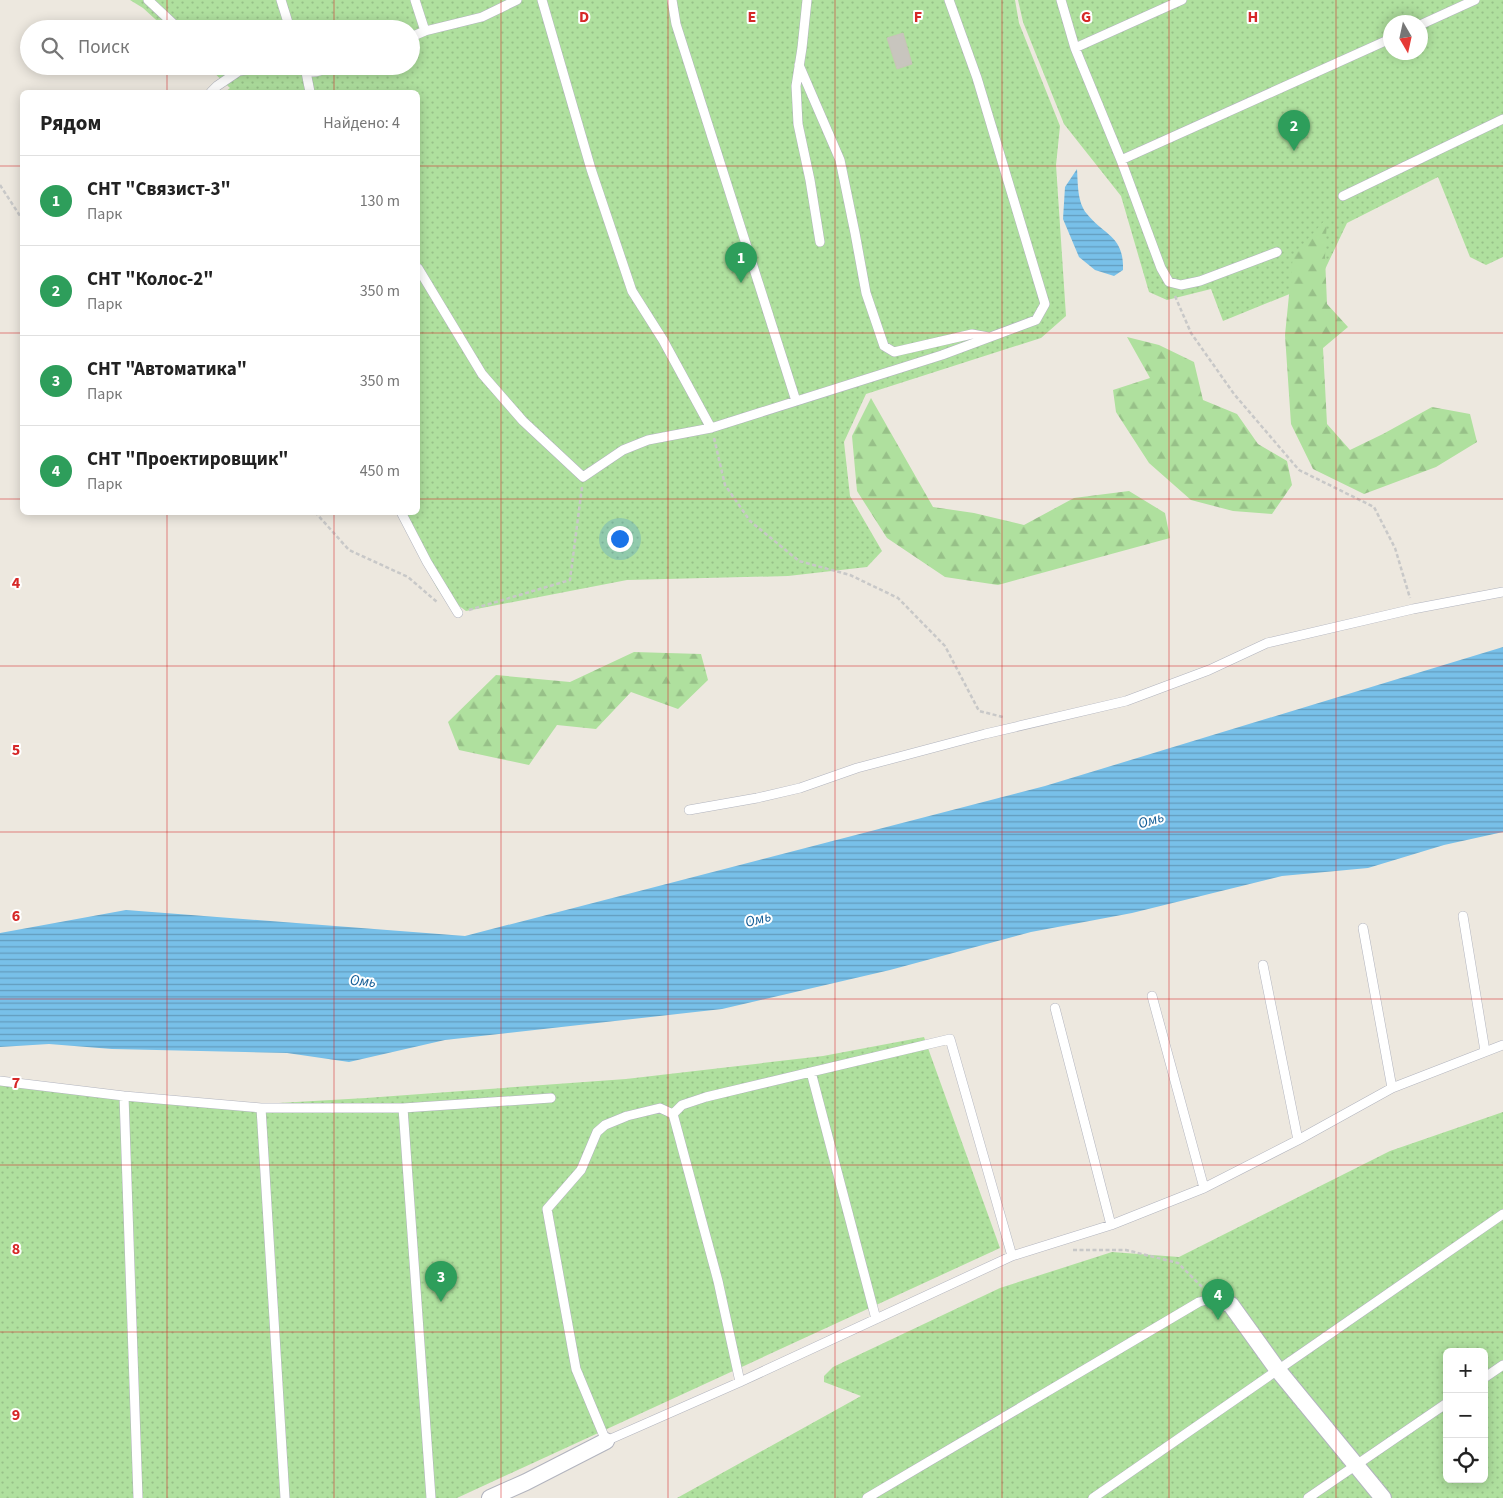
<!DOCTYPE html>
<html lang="ru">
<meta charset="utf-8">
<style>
:root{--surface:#fff;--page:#f6f6f6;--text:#222;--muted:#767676;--line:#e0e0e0;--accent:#4858f1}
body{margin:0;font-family:"Source Sans 3",sans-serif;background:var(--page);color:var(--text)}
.controls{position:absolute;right:15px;bottom:15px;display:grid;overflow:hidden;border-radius:8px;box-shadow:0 2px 12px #0003}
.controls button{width:45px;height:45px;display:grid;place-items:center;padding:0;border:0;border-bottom:1px solid var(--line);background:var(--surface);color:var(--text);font:25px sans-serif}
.compass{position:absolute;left:1383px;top:15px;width:45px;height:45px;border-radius:50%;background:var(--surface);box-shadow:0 2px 12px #0003;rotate:171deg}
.you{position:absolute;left:619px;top:538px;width:18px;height:18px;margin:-12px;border:4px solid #fff;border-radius:50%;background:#1a73e8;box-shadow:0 0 0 8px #1a73e833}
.badge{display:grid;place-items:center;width:32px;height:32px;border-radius:50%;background:var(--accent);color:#fff;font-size:16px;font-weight:700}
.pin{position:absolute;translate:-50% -41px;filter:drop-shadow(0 1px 2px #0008)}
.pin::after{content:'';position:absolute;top:26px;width:18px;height:15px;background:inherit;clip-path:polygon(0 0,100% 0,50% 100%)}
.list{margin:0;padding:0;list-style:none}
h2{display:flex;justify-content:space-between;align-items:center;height:65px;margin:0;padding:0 20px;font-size:21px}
h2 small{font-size:16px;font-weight:400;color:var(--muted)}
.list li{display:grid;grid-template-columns:32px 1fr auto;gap:15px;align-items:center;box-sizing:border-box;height:90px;padding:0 20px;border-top:1px solid var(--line)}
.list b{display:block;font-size:19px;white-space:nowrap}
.list p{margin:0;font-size:16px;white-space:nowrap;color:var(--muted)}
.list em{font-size:16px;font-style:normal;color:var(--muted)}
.icon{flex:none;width:28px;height:28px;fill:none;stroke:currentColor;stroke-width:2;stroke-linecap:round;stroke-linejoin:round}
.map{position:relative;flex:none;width:1503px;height:1498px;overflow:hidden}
.search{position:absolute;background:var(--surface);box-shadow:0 2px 12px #0003;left:20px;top:20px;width:400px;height:55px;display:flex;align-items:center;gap:12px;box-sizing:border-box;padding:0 18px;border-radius:28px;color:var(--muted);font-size:19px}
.panel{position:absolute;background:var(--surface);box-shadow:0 2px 12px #0003;left:20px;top:90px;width:400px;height:425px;border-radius:8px}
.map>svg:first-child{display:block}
.green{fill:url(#green-dots);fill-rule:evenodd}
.forest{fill:url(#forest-firs)}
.water{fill:url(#water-rules)}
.building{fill:#c8c5be;stroke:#c8c4b8}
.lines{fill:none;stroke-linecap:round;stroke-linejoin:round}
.service-casing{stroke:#b2b4be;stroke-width:10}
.minor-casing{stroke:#b2b4be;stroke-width:18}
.path{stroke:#c8c8c8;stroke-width:2.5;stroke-dasharray:4 2.5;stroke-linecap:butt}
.service{stroke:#fff;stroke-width:9}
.minor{stroke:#fff;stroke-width:16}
.grid{fill:none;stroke:#d62828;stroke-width:1;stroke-opacity:0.55}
.labels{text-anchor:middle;stroke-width:4;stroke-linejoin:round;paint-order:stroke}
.water-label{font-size:15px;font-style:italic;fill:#155e97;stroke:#fff}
.grid-label{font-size:16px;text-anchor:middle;font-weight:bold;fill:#d62828;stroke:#fff;stroke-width:4;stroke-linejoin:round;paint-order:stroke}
</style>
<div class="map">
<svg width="1503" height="1498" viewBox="0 0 1503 1498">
<defs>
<pattern id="green-dots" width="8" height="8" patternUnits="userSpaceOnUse" patternTransform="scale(1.25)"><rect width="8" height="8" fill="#afe09e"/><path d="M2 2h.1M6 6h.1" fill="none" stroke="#97c088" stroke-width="1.8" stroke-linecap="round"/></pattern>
<pattern id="forest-firs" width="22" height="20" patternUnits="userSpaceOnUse" patternTransform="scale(1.25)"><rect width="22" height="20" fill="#afe09e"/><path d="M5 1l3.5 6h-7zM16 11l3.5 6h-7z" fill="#97c088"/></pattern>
<pattern id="water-rules" width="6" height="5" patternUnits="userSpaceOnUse" patternTransform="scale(1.25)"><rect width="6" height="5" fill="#78c0e9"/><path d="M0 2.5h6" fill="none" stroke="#639cbd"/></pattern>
</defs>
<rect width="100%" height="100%" fill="#ede8df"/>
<path class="green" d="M130,0H1015L1019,23L1060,126L1056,165L1066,316L1041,338L866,394L844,442L850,496L882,551L867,567L788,576L627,580L466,611L438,590L397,513L418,512V92H225L230,88L207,66H411V29H166L143,8Z
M1018,0H1503V257L1486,265L1470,257L1438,177L1347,223L1319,282L1223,321L1211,289L1167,300L1149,292L1121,196L1064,124L1023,22ZM1390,22H1420V52H1390Z
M924,1037L1000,1248L457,1498H0V1085L261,1104L366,1098L626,1079L823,1056Z
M1503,1112V1498H677L861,1396L824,1382V1376L833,1367L1000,1288L1112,1252L1179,1257L1390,1151ZM1447,1352H1484V1479H1447Z"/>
<path class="forest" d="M1327,218L1325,257L1327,304L1348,327L1323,348L1327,424L1350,450L1383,434L1432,407L1470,414L1477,442L1436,467L1364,494L1313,469L1291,424L1285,335L1293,255Z
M1127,337L1159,345L1194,362L1203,400L1237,414L1258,444L1287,461L1292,485L1272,514L1233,511L1191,500L1149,463L1116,412L1113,390L1150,378Z
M871,398L933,507L974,513L1024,525L1074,498L1129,491L1165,513L1170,538L998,585L945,577L887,538L857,491L852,436Z
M634,652L701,654L708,680L678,709L631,692L596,729L557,725L529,765L459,750L448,722L496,675L570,682Z"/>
<path class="water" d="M1077,169C1078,183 1077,202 1087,214C1105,236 1124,236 1123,270L1114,276L1095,270L1079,257L1063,219L1065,187Z
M1503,647V832L1444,845L1368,868L1282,876L1132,913L1031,932L890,970L722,1009L445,1040L349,1062L287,1053L112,1049L49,1044L0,1047V933L126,910L465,936L1045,786Z"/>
<path class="building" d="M903,33L912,64L897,69L887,38Z"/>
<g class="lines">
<defs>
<path id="service" d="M148,0L179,29
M281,0L290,29
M415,0L425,31
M542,0L591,169L632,291L663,340L711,428
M672,0L676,24L796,401
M807,0L802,48L796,86L798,124L810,180L820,242
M1061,0L1075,48L1121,160L1161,268L1169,282L1181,285L1200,281L1277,252
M1420,25L1475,0
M411,37L425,31L482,17L517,0
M1075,48L1182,0
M799,65L840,160L855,233L866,293L884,346L894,352L972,334L988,337
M225,66L239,71L278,66
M298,66C311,76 318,72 333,66
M306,72L310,92
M211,92L217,86L239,71
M1121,160L1390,39
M1343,196L1503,119
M418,268L482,374L523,421L583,477L623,450L648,440L711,428L942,355L1036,320L1045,304L977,78L949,0
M401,512L427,562L458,613
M689,810L757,798L800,788L857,768L985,734L1126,701L1209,670L1267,643L1413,609L1503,592
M1463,916L1485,1051
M1363,928L1392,1088
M1263,965L1298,1140
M1152,996L1204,1188
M1055,1008L1111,1225
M811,1072L876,1319
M0,1081L124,1096L261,1108H403L551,1098
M124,1096L138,1498
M261,1108L285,1498
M403,1108L431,1498
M673,1114L718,1281L740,1382
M1012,1256L950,1039L706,1097L682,1105L673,1114L660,1108L627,1116L605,1125L597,1132L581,1170L547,1209L576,1369L606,1441L740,1382L1012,1256L1111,1225L1204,1188L1298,1140L1392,1088L1503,1045
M1484,1378L1503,1365
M867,1498L1199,1302L1211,1299
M1093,1498L1503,1214
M1308,1498L1447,1403"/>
<path id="minor" d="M1211,1299L1220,1300L1231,1305L1277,1369L1383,1498
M490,1498L526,1482L606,1441"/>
</defs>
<use href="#service" class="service-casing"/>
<use href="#minor" class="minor-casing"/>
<path class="path" d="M0,185L22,219
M1175,296L1191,333L1234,394L1299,470L1374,507L1395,548L1410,598
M714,438L725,485L750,521L799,561L850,575L898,598L945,646L979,711L1003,717
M315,512L349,550L408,577L437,602
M469,610L570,580L582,487
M1073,1250H1126L1178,1263L1203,1288"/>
<use href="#service" class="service"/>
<use href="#minor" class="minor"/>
</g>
<path class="grid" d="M167,0V29M334,0V29M501,0V1498M668,0V1498M835,0V1498M1002,0V1498M1169,0V1498M1336,0V1498M167,66V92M334,66V92M0,166H22M418,166H1503M0,333H22M418,333H1503M0,499H22M418,499H1503M167,512V1498M334,512V1498M0,666H1503M0,832H1503M0,999H1503M0,1165H1503M0,1332H1503"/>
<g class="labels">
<g class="water-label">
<text transform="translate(1151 820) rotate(-16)" y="5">Омь</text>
<text transform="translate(758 919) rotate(-14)" y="5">Омь</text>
<text transform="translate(363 981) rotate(6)" y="5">Омь</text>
</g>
</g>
<g class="grid-label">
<text x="584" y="22">D</text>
<text x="752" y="22">E</text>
<text x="918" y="22">F</text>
<text x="1086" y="22">G</text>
<text x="1253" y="22">H</text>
<text x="16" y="588">4</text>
<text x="16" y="755">5</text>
<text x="16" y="921">6</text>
<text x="16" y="1088">7</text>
<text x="16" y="1254">8</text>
<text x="16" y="1420">9</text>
</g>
</svg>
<div class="controls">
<button>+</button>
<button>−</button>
<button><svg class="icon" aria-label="locate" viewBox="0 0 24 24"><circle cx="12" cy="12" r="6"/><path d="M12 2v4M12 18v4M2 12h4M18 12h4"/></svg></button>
</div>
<svg class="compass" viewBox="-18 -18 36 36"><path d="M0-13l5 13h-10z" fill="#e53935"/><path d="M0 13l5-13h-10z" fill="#767676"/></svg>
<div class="you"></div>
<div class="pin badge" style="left:741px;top:283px;background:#2e9e5b">1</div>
<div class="pin badge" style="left:1294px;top:151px;background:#2e9e5b">2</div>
<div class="pin badge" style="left:441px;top:1302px;background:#2e9e5b">3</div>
<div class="pin badge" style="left:1218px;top:1320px;background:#2e9e5b">4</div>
<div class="search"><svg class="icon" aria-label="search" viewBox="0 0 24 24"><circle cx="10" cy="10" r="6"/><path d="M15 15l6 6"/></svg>Поиск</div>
<section class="panel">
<h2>Рядом<small>Найдено: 4</small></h2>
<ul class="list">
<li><span class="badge" style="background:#2e9e5b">1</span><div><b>СНТ &quot;Связист-3&quot;</b><p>Парк</p></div><em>130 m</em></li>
<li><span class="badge" style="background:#2e9e5b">2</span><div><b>СНТ &quot;Колос-2&quot;</b><p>Парк</p></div><em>350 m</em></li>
<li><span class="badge" style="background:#2e9e5b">3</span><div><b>СНТ &quot;Автоматика&quot;</b><p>Парк</p></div><em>350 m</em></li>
<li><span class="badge" style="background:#2e9e5b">4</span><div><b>СНТ &quot;Проектировщик&quot;</b><p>Парк</p></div><em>450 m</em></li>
</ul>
</section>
</div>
